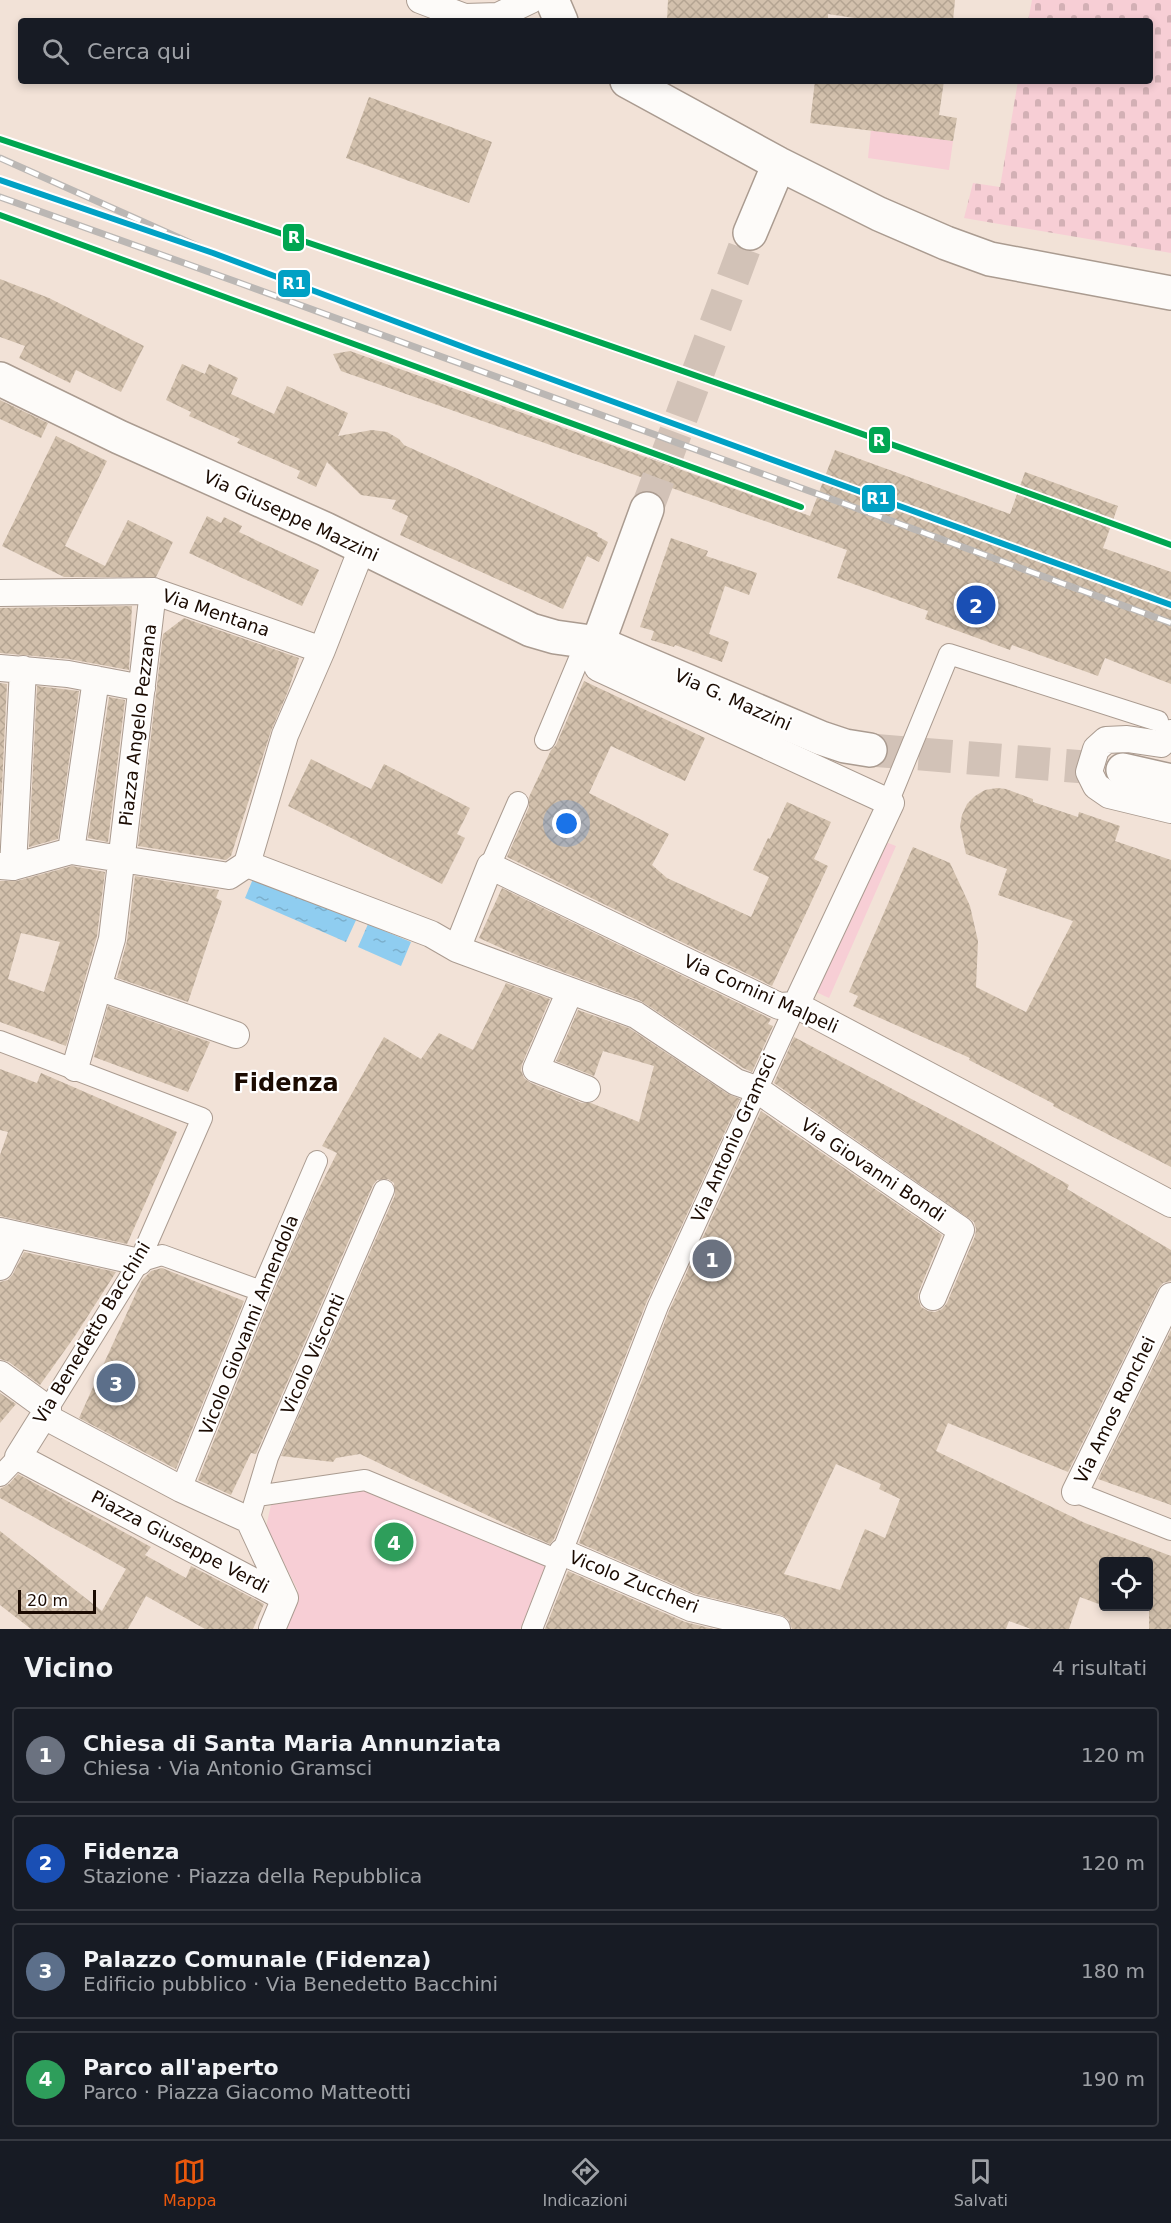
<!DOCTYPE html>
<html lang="it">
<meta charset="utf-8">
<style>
:root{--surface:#171b24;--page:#20242c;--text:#f1f3f6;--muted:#9ea1a6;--line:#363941;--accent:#ea580c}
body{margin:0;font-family:"DejaVu Sans",sans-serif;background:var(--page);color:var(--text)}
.controls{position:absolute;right:18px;bottom:18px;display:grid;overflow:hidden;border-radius:6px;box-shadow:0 3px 9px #0003}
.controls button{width:54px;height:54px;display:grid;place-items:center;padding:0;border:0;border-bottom:2px solid var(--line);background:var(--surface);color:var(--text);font:30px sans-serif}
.scale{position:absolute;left:18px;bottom:15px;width:78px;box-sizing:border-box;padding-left:6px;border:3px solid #1b0b02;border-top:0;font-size:16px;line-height:21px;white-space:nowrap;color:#1b0b02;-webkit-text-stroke:4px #fff;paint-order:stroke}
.you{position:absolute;left:567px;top:824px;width:21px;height:21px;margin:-15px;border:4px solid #fff;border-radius:50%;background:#1a73e8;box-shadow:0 0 0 9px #1a73e833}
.badge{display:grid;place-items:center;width:39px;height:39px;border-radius:50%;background:var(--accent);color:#fff;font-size:20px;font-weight:700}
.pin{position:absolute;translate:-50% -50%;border:3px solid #fff;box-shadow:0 2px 6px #0006}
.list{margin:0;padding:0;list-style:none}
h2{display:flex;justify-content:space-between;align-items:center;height:78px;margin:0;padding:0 24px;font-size:26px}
h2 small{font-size:20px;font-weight:400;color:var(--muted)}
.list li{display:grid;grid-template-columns:39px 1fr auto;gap:18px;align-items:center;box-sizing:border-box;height:96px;margin:0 12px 12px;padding:0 12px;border:2px solid var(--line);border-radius:6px}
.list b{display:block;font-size:22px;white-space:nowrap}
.list p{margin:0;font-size:20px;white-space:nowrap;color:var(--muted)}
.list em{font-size:20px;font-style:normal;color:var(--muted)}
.icon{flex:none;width:33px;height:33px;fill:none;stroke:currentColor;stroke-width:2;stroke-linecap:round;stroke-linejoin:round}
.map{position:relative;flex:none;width:1171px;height:1629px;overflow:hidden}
.search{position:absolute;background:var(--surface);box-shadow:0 3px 9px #0003;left:18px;right:18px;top:18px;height:66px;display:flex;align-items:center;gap:15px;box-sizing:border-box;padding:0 21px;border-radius:6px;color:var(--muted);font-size:22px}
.sheet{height:510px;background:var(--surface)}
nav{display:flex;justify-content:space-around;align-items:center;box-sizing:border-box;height:84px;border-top:2px solid var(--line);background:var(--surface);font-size:16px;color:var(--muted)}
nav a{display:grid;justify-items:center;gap:3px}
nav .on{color:var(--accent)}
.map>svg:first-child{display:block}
.green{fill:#f7ced5}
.cemetery{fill:url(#cemetery-stones)}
.water{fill:url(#water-ripples)}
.building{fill:url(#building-cross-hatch);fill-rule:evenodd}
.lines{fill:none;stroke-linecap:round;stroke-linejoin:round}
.tertiary-tunnel{stroke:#d2c2b7;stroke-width:33;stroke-dasharray:33 16;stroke-linecap:butt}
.pedestrian-casing{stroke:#aa9b90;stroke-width:22}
.minor-casing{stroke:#aa9b90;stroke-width:28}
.tertiary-casing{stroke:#aa9b90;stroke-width:36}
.pedestrian{stroke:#fdfbf9;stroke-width:20}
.minor{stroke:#fdfbf9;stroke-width:26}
.tertiary{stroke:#fdfbf9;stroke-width:33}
.rail-casing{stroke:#bbb7b4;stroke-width:7}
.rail{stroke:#fff;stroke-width:4.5;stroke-dasharray:14;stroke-linecap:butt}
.rail-1-casing{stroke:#fff;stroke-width:10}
.rail-2-casing{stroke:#fff;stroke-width:10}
.rail-1{stroke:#01a1c4;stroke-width:6}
.rail-2{stroke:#00a651;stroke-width:6}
.labels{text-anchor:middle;stroke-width:4.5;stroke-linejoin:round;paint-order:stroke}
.street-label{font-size:18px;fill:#1b0b02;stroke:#fff}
.district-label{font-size:24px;font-weight:bold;fill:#1b0b02;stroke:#fff}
.line-badge{stroke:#fff;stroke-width:2}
.badge-label{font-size:16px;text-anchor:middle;font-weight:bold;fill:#fff}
</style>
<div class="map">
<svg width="1171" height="1629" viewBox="0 0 1171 1629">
<defs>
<pattern id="cemetery-stones" width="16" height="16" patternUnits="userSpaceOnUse" patternTransform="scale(1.5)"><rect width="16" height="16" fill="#f7ced5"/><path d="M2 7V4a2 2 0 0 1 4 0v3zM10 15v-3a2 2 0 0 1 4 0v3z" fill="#d3b0b5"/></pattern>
<pattern id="water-ripples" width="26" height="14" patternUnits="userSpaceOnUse" patternTransform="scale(1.5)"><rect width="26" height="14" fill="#8fcdf0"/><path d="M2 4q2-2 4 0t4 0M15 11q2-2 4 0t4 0" fill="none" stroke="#7bafcc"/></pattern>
<pattern id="building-cross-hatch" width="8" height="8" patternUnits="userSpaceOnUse" patternTransform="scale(1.5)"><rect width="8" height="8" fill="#d2c0ac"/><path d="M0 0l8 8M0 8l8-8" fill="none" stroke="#b4a492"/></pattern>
</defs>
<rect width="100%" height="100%" fill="#f2e2d7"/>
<path class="green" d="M871,129L953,141L949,170L868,158Z
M883,841L896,846L829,998L816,992Z
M365,1480L552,1557L520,1629H286L298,1591L266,1527L271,1505Z"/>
<path class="cemetery" d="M1032,0H1171V253L964,218L973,183L1000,187L1018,81H1150V21H1028Z"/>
<path class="water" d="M255,874L357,918L346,942L245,898Z
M368,924L411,942L401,966L358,947Z"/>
<path class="building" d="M668,0H955L953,21H874L828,14V21H667Z
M815,81H944L939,115L957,118L953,141L810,123Z
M369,97L492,142L469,203L346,158Z
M0,279L49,298L144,346L121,392L76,370L70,383L19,358L25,346L0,337Z
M350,351L810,516L835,450L1010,514L1025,472L1118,506L1103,548L1171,572V684L1105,658L1098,676L1012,645L1010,650L925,619L928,611L837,578L847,550L341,371L333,354Z
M182,364L205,374L209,364L238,378L231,394L274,414L287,386L348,413L338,436L372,430L387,432L399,439L404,445L598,533L597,536L608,542L599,562L587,556L563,609L400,535L408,516L392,509L396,500L361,495L327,462L316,487L297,478L300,471L237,443L240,439L189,416L191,412L166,400Z
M0,400L48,423L41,438L0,419Z
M56,436L107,461L65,546L105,566L128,520L173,542L156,577H64L2,546Z
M207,516L221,523L224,517L242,526L239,532L319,570L302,606L189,553Z
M671,538L708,551L706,556L757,573L749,595L725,586L709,634L729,642L722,662L675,645L674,647L651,640L654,631L640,627Z
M132,606L129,670L69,659L0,653V608Z
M184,618L299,658L288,691L271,731L231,856L226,860L138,846L163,634Z
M584,681L705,738L685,781L611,746L589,793L669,834L652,865L667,878L751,917L769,877L753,870L768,838L770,839L787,802L831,822L814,859L828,866L772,986L507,857L529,807V797L551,750L556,745Z
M0,683L7,684L0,827Z
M37,686L79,691L58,839L29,847Z
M109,697L125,700L108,842L88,838Z
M311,759L371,789L384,764L470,808L457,834L465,838L442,884L288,806Z
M997,788L1006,789L1033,799V802L1078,817L1079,812L1120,826L1115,841L1171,860V1167L1053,1106L1054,1104L969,1060L970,1058L853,1006L858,996L849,992L913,847L950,863L970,906L978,941L976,987L1026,1012L1073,921L998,895L1007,869L966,854L960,826L962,815L967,804L975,796L985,790Z
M72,866L105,872L97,936L66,1046L0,1022V881H17ZM21,933L60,942L44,992L8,979Z
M135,876L219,890L216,898L222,901L188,1002L117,978L127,941Z
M502,888L771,1019L768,1024L773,1026L752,1072L743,1068L641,1001L519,956L479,938Z
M506,983L550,999L522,1064L521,1070L524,1078L531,1083L582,1103H591L639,1122L654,1066L603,1051L594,1076L556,1061L578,1010L629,1028L728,1094L740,1099L647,1301L554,1539L550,1544L524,1533L360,1454L336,1458L333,1462L281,1456L395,1195L394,1183L388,1179L377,1180L373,1185L256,1454L251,1453L231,1495L198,1480L272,1296L311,1204L337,1153L322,1146L384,1037L421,1059L439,1033L473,1050Z
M108,1006L210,1042L188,1092L94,1057Z
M794,1037L993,1142L1069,1185L1067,1189L1171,1250V1281L1163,1283L1158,1289L1068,1472L948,1423L936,1451L1085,1523L1171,1556V1629H1149V1562H1104V1606L1080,1597L1069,1629H1031L1009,1621L1006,1629H792L788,1619L781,1615L696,1594L579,1543L669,1311L761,1111L942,1235L919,1291L918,1298L921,1307L928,1311L935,1312L942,1309L947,1303L975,1236L976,1229L974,1222L774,1083ZM836,1464L881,1484L879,1489L900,1499L885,1538L865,1529L840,1590L784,1574Z
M0,1069L37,1083L41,1073L177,1132L127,1244L0,1216V1155L8,1132L0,1130Z
M24,1252L116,1272L75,1336L40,1385L9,1362L0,1359V1282L8,1280L13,1274Z
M162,1268L244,1301L176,1469L79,1418L142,1280L151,1271Z
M1171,1330V1505L1098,1479Z
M0,1393L16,1404L0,1423Z
M18,1474L151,1547L145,1555L186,1578L191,1566L264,1604L253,1629H205L146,1596L128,1629H31L0,1605V1531L102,1611L126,1569L0,1498V1489L9,1484Z
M568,1571L685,1622L714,1629H545Z"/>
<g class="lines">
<path class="tertiary-tunnel" d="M647,509L750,233
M870,750L1123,770"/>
<defs>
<path id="pedestrian" d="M545,740L586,642
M891,803L890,798L949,654L1158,721
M490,866L518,802
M0,1041L202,1118L139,1262L48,1409
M139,1262L162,1255L261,1291
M0,1476L18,1457
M181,1489L261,1291L317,1161
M1075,1492L1171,1530
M257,1496L365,1480L558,1560
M249,1520L268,1457L384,1190
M532,1629L658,1306L796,1005"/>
<path id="minor" d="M420,0L475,21
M465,17L498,16L531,0
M0,593L153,591L322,650
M586,642L598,668L891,803L796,1005
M0,668L68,674L142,688
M1171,733L1161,744L1127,739L1106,740L1096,749L1089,772L1096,786L1109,795L1171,810
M71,851L96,679
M247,864L431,934L457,949L636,1015L736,1082L756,1089L961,1230L933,1297
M247,864L285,735L322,650L362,548
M0,866L13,867L71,851L229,876L247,864
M13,867L23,669
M457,949L490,866L779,1006L796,1005L1171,1204
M98,987L236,1035
M570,991L536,1069L587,1089
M75,1068L112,939L153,591
M0,1231L139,1262
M0,1267L16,1235
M0,1374L48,1409L18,1457L285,1598
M44,1416L181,1489L249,1520L285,1598
M1075,1492L1171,1296
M562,1552L691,1608L777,1629
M272,1629L285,1598"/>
<path id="tertiary" d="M552,0L561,21
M627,81L779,164L879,214L946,243L990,259L1171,293
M750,233L779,164
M0,379L119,437L325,529L531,630L555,637L598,643L821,738L845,746L870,750
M598,643L647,509
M1123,770L1171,781"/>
</defs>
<use href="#pedestrian" class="pedestrian-casing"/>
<use href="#minor" class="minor-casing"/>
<use href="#tertiary" class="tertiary-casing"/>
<use href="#pedestrian" class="pedestrian"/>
<use href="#minor" class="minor"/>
<use href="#tertiary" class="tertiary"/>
<defs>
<path id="rail" d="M0,158L213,253
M0,197L237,282L1171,623"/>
</defs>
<use href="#rail" class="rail-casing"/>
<use href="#rail" class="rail"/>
<defs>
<path id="rail-1" d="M0,180L213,253L474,351L1171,605"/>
<path id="rail-2" d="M0,139C392,270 783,403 1171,545
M0,215L801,507"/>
</defs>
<use href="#rail-1" class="rail-1-casing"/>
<use href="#rail-2" class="rail-2-casing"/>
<use href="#rail-1" class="rail-1"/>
<use href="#rail-2" class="rail-2"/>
</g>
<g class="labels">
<g class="street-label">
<text transform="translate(291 516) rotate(25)" y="6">Via Giuseppe Mazzini</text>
<text transform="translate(216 613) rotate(19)" y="6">Via Mentana</text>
<text transform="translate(733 700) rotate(24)" y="6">Via G. Mazzini</text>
<text transform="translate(138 725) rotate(-83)" y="6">Piazza Angelo Pezzana</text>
<text transform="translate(761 994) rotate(24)" y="6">Via Cornini Malpeli</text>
<text transform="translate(734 1138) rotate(-66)" y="6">Via Antonio Gramsci</text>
<text transform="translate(873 1170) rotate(34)" y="6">Via Giovanni Bondi</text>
<text transform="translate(249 1325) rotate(-68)" y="6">Vicolo Giovanni Amendola</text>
<text transform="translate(92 1333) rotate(-59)" y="6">Via Benedetto Bacchini</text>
<text transform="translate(313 1354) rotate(-66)" y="6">Vicolo Visconti</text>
<text transform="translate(1115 1410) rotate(-64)" y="6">Via Amos Ronchei</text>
<text transform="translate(180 1542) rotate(28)" y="6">Piazza Giuseppe Verdi</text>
<text transform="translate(634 1582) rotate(22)" y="6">Vicolo Zuccheri</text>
</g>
<g class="district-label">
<text x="286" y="1091">Fidenza</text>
</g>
</g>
<g class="line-badge">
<rect x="282" y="223" width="23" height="29" rx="6" fill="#00a651"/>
<rect x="277" y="269" width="34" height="29" rx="6" fill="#01a1c4"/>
<rect x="868" y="426" width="23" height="28" rx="6" fill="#00a651"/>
<rect x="861" y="484" width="35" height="29" rx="6" fill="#01a1c4"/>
</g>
<g class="badge-label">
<text x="294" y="243">R</text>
<text x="294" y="289">R1</text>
<text x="879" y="446">R</text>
<text x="878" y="504">R1</text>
</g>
</svg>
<div class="controls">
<button><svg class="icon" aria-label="locate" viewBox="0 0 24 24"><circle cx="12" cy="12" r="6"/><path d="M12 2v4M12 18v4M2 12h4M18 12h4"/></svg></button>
</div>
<div class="scale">20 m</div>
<div class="you"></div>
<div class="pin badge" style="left:712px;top:1259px;background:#6b7280">1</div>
<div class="pin badge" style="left:976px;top:605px;background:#1a4fb4">2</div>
<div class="pin badge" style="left:116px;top:1383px;background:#5c6f8a">3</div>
<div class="pin badge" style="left:394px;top:1542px;background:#2e9e5b">4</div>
<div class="search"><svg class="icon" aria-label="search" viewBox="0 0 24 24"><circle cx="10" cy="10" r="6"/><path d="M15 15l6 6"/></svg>Cerca qui</div>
</div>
<section class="sheet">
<h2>Vicino<small>4 risultati</small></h2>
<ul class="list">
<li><span class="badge" style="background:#6b7280">1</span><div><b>Chiesa di Santa Maria Annunziata</b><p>Chiesa · Via Antonio Gramsci</p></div><em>120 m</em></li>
<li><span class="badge" style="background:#1a4fb4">2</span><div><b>Fidenza</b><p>Stazione · Piazza della Repubblica</p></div><em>120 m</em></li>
<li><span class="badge" style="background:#5c6f8a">3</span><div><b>Palazzo Comunale (Fidenza)</b><p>Edificio pubblico · Via Benedetto Bacchini</p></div><em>180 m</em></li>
<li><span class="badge" style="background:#2e9e5b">4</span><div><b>Parco all'aperto</b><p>Parco · Piazza Giacomo Matteotti</p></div><em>190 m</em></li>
</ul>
</section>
<nav>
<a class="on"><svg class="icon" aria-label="map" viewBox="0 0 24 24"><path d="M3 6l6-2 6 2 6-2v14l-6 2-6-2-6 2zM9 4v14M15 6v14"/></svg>Mappa</a>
<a><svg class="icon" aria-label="directions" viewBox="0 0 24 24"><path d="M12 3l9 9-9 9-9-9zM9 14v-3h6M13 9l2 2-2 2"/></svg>Indicazioni</a>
<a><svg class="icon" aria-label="saved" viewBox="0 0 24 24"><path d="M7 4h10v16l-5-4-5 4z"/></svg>Salvati</a>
</nav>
